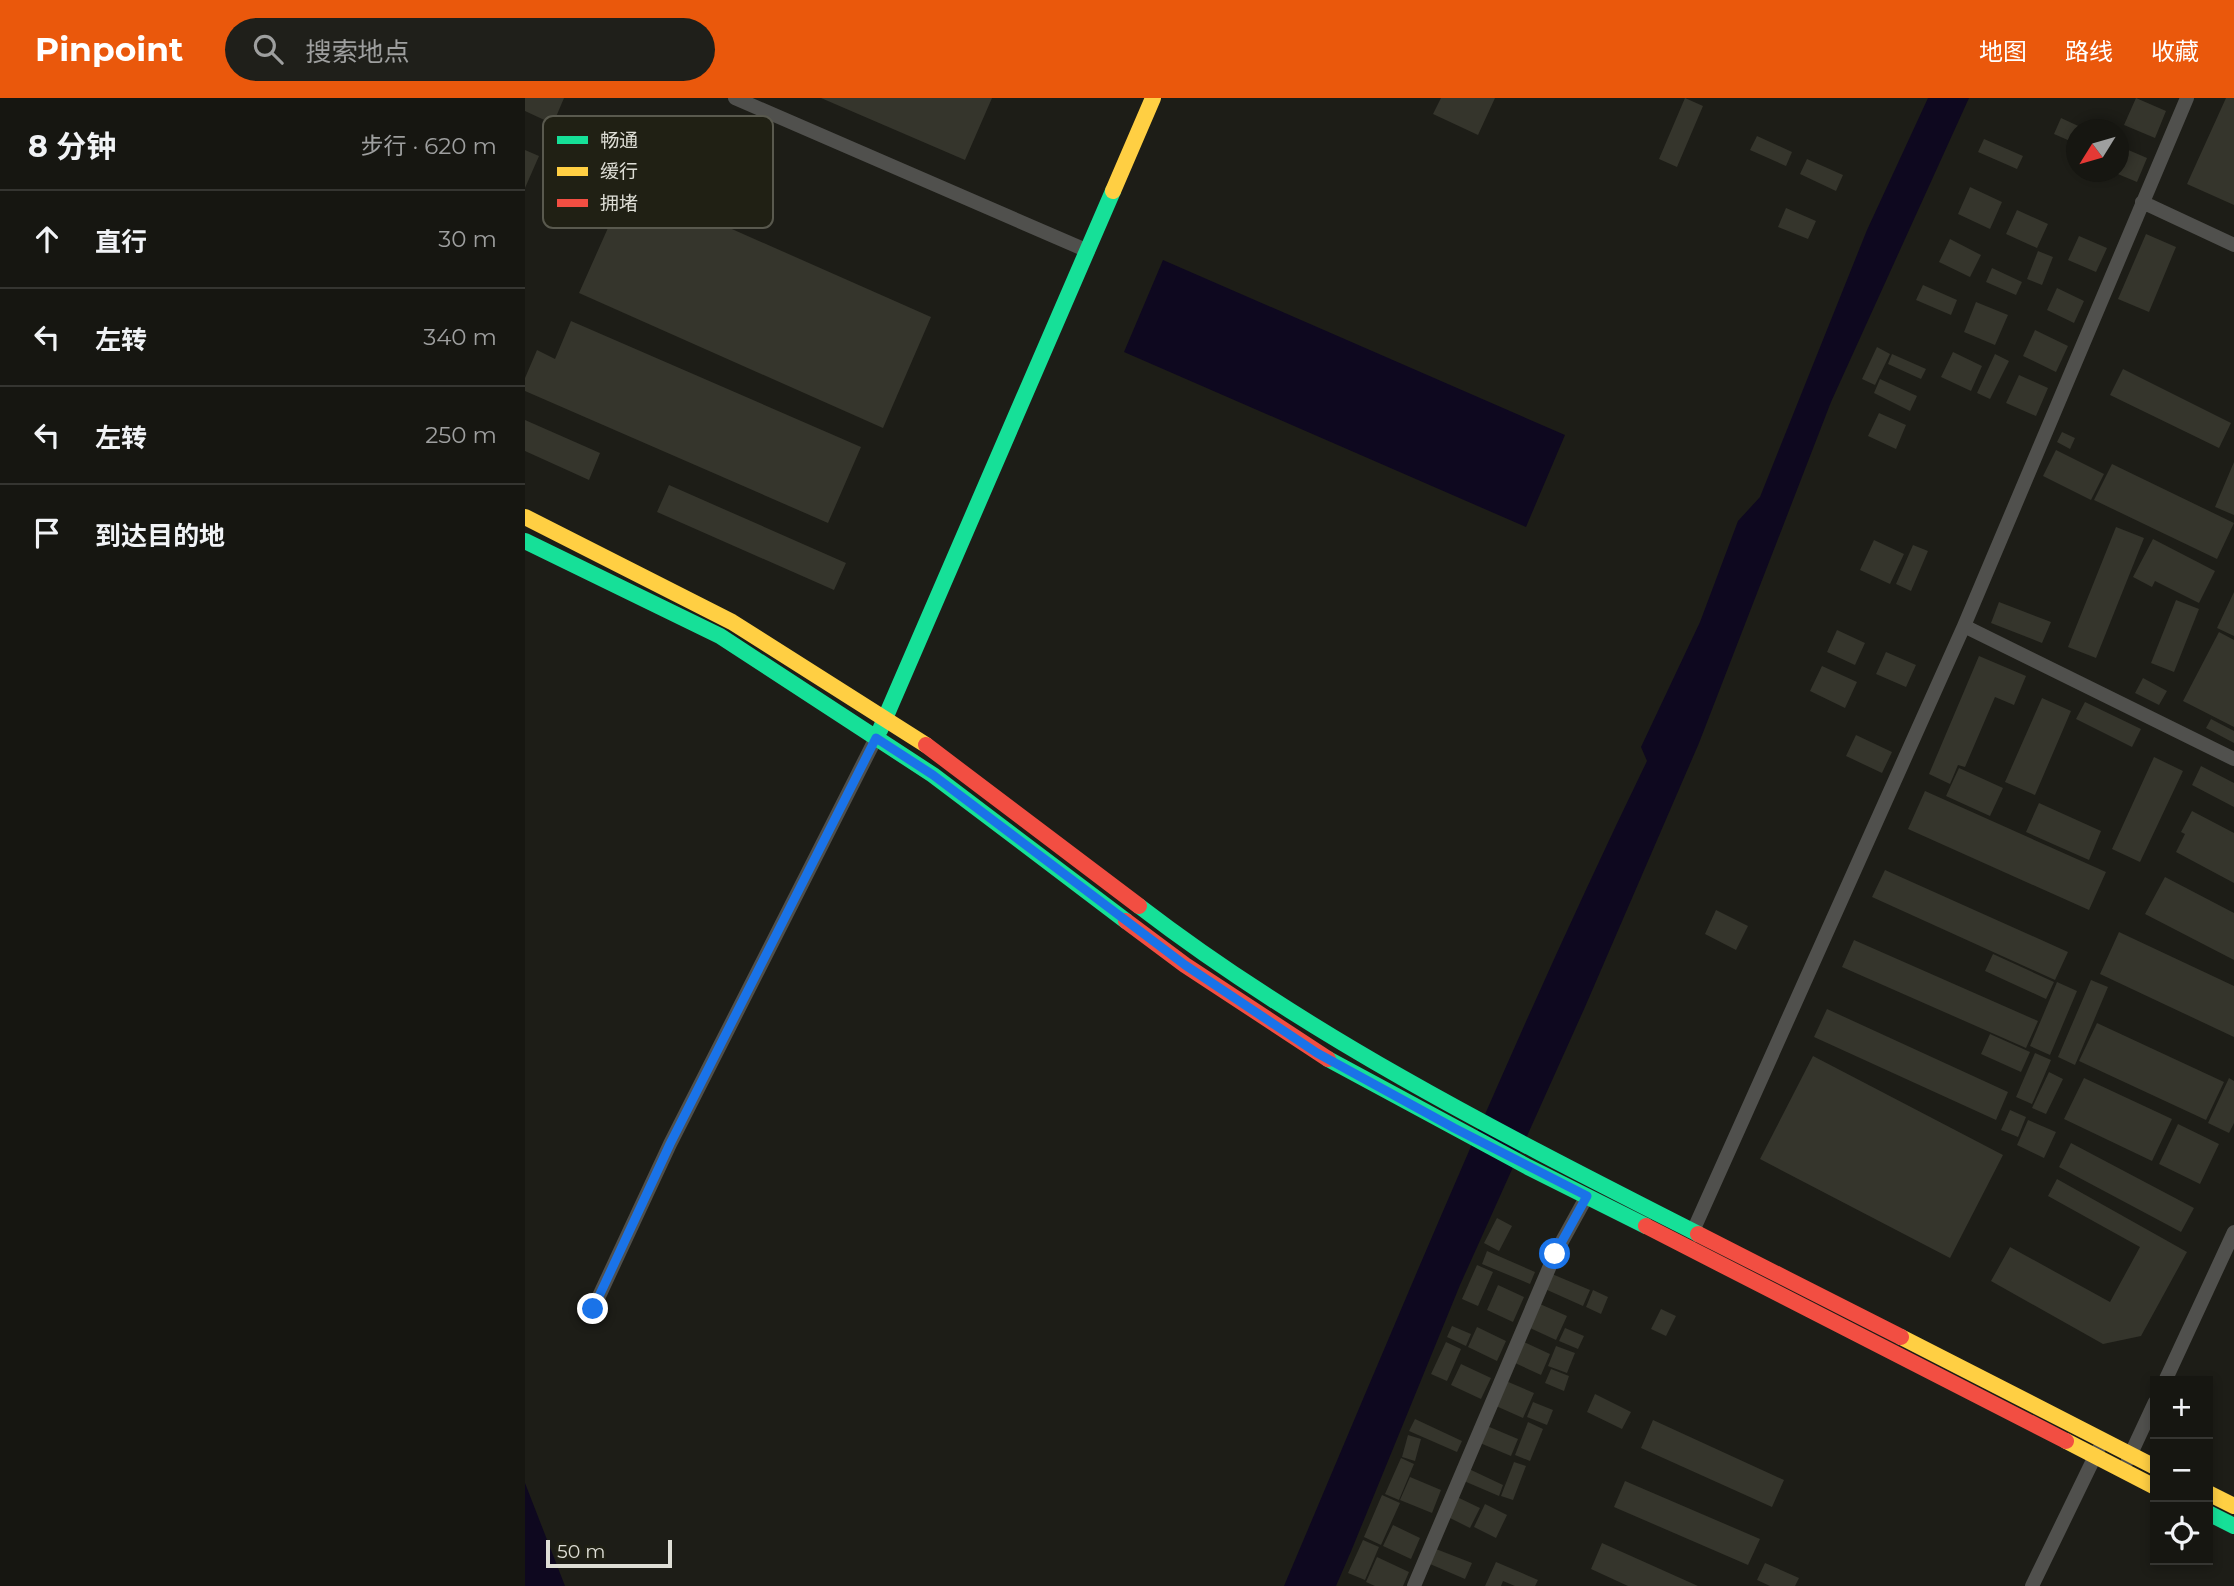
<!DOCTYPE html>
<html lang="zh">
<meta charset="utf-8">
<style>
:root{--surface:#161611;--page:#1f1f1a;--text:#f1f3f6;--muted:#9e9f9f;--line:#353531;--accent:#ea580c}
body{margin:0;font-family:Montserrat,"Noto Sans SC",sans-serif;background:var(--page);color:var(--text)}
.controls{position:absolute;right:21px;bottom:21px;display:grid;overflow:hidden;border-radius:0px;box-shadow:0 4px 10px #0003}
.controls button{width:63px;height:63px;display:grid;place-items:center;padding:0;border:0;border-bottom:2px solid var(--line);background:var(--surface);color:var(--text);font:35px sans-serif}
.compass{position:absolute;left:1541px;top:21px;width:63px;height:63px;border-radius:50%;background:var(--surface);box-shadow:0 4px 10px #0003;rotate:233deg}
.scale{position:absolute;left:21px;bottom:18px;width:126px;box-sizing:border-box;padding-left:7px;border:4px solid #deded6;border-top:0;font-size:19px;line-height:24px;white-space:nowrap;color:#deded6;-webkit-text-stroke:5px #202014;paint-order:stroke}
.stop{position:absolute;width:21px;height:21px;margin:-16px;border:5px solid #1a73e8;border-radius:50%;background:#fff}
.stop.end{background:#1a73e8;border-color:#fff;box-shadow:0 2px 7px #0008}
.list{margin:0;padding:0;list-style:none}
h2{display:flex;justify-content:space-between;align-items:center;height:91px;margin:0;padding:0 28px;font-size:30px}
h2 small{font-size:23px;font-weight:400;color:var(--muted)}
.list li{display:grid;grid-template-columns:46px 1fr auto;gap:21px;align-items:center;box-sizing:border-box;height:98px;padding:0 28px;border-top:2px solid var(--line)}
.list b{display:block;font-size:26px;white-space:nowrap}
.list em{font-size:23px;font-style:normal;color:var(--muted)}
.icon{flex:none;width:38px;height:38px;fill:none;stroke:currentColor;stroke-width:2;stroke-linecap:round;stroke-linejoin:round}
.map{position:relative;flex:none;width:1709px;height:1488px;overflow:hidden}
header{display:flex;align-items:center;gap:42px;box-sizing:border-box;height:98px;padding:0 35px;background:var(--accent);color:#fff}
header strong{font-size:33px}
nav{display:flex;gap:38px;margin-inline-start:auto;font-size:24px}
.search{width:490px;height:63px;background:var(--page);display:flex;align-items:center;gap:18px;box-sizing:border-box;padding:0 24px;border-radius:38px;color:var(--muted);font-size:26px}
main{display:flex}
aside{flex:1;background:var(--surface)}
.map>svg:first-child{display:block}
.water{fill:#0e081f}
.building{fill:#35352c}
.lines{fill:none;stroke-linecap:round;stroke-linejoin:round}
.street{stroke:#50504d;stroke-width:14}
.fast{stroke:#16e098;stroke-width:16}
.slow{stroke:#ffcf43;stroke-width:16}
.jam{stroke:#f24e42;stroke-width:16}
.route{stroke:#1a73e8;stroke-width:9}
.key{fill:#202014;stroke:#59594e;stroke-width:2}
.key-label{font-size:19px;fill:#deded6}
</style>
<header>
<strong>Pinpoint</strong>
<div class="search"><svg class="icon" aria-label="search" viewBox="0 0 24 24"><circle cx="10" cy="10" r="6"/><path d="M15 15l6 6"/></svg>搜索地点</div>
<nav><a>地图</a><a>路线</a><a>收藏</a></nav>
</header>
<main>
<aside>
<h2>8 分钟<small>步行 · 620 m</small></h2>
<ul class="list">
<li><svg class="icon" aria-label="ahead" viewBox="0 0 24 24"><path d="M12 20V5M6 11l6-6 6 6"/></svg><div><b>直行</b></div><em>30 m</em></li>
<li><svg class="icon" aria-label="left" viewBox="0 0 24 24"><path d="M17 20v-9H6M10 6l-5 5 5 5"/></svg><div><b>左转</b></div><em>340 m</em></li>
<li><svg class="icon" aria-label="left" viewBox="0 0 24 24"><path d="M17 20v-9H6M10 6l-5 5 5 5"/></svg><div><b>左转</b></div><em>250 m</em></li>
<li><svg class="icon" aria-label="arrive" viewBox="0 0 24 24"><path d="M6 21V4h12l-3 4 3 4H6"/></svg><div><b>到达目的地</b></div></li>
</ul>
</aside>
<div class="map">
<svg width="1709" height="1488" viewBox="0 0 1709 1488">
<rect width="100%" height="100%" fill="#1d1d17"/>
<path class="water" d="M1403,0H1444L1306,304L1174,645L1060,909L935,1187L827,1451L811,1488H759C876,1212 991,933 1122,663L1116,649L1175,524L1213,423L1235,399L1342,132Z
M638,162L1040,337L1001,429L599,254Z
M0,1385L40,1488H0Z"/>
<path class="building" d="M0,0H39L28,26L0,13Z
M296,0H467L440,62Z
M916,0H970L953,37L908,16Z
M1160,0L1178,8L1152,69L1134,61Z
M1611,0L1641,13L1630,40L1599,27Z
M1701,0H1709V107L1662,86Z
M1536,20L1562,32H1552V46L1529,36Z
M1232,38L1267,54L1261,68L1225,52Z
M1459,41L1498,58L1492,71L1453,54Z
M1594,48L1622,60L1612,84L1588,74H1594Z
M0,52L14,58L0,90Z
M1282,61L1318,77L1311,93L1275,76Z
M103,85L406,219L358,330L54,195Z
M1445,89L1477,104L1465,131L1433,116Z
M1261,110L1291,123L1283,141L1253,129Z
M1492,112L1523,126L1512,150L1481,136Z
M1621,136L1651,149L1624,214L1593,201Z
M1554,138L1582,150L1571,174L1543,162Z
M1425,141L1456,157L1445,179L1414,164Z
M1513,153L1528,159L1517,187L1502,181Z
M1467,170L1497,184L1491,197L1461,184Z
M1398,187L1432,202L1426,217L1391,202Z
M1532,190L1559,203L1549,225L1522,212Z
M1451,204L1483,217L1470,247L1439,234Z
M46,223L336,349L303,425L0,293V280L12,252L30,261Z
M1510,232L1543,248L1531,274L1498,258Z
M1352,249L1365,256L1350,287L1337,281Z
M1428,254L1457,268L1446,293L1416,279Z
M1367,256L1401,271L1396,281L1363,266Z
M1470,256L1484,263L1465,301L1452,295Z
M1598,271L1706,325L1694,350L1585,297Z
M1494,277L1523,290L1511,318L1481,305Z
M1355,281L1392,298L1385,313L1349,295Z
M1354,315L1381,327L1371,351L1343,338Z
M0,322L75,355L64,382L0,353Z
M1537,334L1550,340L1545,351L1532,344Z
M1531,352L1579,376L1566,402L1518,378Z
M1709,364V417L1690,409Z
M1587,366L1709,425L1692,461L1569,402Z
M144,387L321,465L309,492L132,414Z
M1591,429L1619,440L1571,560L1543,549Z
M1628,441L1690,473L1674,505L1630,483L1627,489L1608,479Z
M1349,442L1379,456L1365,486L1335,472Z
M1388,447L1403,453L1386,493L1371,486Z
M1709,494V538L1692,530Z
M1651,502L1674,511L1649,574L1626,565Z
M1474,504L1526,524L1517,545L1466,525Z
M1312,532L1340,545L1330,567L1302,554Z
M1694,534L1709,542V629L1658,603Z
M1361,554L1391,567L1381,589L1351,576Z
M1454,558L1501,578L1489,607L1470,599L1440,669L1433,667L1425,686L1404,676Z
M1297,568L1332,584L1320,610L1285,593Z
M1618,580L1642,593L1634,607L1610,595Z
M1517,600L1546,613L1510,697L1480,684Z
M1560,604L1616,631L1607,649L1551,621Z
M1686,621L1709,633V645L1681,630Z
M1331,637L1367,654L1357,675L1321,658Z
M1629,659L1658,673L1615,764L1587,751Z
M1676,668L1709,685V709L1667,687Z
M1434,670L1478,690L1465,718L1421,698Z
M1400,693L1581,774L1564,812L1383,731Z
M1514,705L1576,733L1564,762L1501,734Z
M1667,713L1709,735V785L1651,754L1660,736L1656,734Z
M1360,772L1543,854L1530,882L1347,799Z
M1640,779L1709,815V862L1620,816Z
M1191,812L1223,828L1211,852L1180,836Z
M1594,834L1709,888V939L1575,876Z
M1329,842L1513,923L1501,950L1317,869Z
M1468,856L1529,884L1521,901L1460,873Z
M1566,882L1583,889L1550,967L1533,959Z
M1532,884L1552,893L1525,957L1505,948Z
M1302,911L1483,994L1471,1022L1289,939Z
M1572,925L1699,984L1681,1022L1554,963Z
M1465,936L1505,954L1496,974L1456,956Z
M1510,955L1526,962L1507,1006L1491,999Z
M1288,958L1478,1057L1425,1160L1235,1061Z
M1524,974L1538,981L1521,1016L1507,1010Z
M1559,980L1647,1021L1627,1063L1539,1021Z
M1704,980L1709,983V1025L1704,1035L1683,1025Z
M1485,1012L1501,1019L1493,1039L1476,1032Z
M1503,1022L1531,1034L1519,1060L1492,1047Z
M1653,1026L1694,1046L1675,1086L1634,1066Z
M1546,1045L1669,1110L1656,1134L1534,1069Z
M1532,1081L1662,1154L1616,1238L1578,1246L1466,1183L1485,1149L1585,1204L1615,1149L1523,1098Z
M972,1120L987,1128L974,1153L959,1145Z
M962,1153L1010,1174L1005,1186L957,1166Z
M952,1167L968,1174L953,1208L937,1201Z
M1027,1176L1065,1192L1058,1208L1020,1191Z
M973,1187L999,1199L988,1224L962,1212Z
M1068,1192L1083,1199L1076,1216L1061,1209Z
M1015,1206L1042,1218L1031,1242L1005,1230Z
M1136,1211L1151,1218L1141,1238L1126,1231Z
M927,1228L946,1236L941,1248L922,1239Z
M952,1229L981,1243L972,1263L943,1249Z
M1040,1230L1059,1238L1053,1251L1034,1243Z
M921,1244L936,1251L922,1283L906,1276Z
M999,1244L1025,1256L1016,1277L990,1265Z
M1031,1248L1050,1255L1042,1275L1023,1268Z
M936,1266L966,1280L956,1301L926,1287Z
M1026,1271L1044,1278L1039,1293L1020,1285Z
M981,1283L1009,1295L998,1320L971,1308Z
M1070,1296L1106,1314L1097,1331L1062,1314Z
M1008,1304L1028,1312L1022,1327L1002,1319Z
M890,1321L937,1343L932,1354L884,1333Z
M1128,1322L1259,1382L1247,1409L1116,1350Z
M1003,1324L1018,1331L1005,1363L990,1357Z
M962,1328L993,1341L986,1358L955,1345Z
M883,1337L896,1341L890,1363L877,1359Z
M876,1360L889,1366L874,1402L860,1396Z
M989,1364L1001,1368L988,1402L976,1398Z
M944,1371L978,1387L974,1398L939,1383Z
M885,1379L916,1392L907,1415L875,1402Z
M1100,1383L1235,1441L1223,1467L1089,1409Z
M857,1397L875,1405L856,1447L839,1439Z
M932,1399L955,1410L945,1430L923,1419Z
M960,1406L982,1417L971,1440L949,1429Z
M868,1427L895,1440L886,1461L858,1448Z
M838,1442L854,1449L840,1482L823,1475Z
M1077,1445L1173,1488H1103L1066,1471Z
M911,1451L947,1465L940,1481L905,1466Z
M852,1459L884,1474L878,1488H850L841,1484Z
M971,1464L1013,1482L1010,1488H990L978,1483L976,1488H960Z
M1240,1465L1274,1480L1270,1488H1245L1232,1482Z"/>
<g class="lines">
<path class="street" d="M210,0L563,153
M1617,104L1709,147
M1439,528L1709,661
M1168,1133L1439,528L1662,0
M68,1211L145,1046L351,640
M1640,1283L1709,1134
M1603,1362L1630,1304
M889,1488L1030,1156L1062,1098
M1507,1488L1573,1352"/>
<path class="fast" d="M0,443L195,538L408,677L601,823
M355,632L588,93
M614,808C786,940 981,1038 1173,1136
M803,961L1003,1069L1121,1128
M1683,1415L1709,1428"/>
<path class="slow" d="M588,93L628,0
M0,419L207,524L401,647
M1376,1239L1630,1369
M1541,1343L1630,1389
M1683,1395L1709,1408"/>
<path class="jam" d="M401,647L614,808
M601,823L660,867L803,961
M1121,1128L1541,1343
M1173,1136L1376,1239"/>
</g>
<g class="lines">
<path class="route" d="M68,1211L145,1046L351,640L408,677L660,867L792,955L929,1030L1062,1098L1030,1156"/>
</g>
<rect x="18" y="18" width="230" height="112" rx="10" class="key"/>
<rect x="32" y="38" width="31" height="8" fill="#16e098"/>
<rect x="32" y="69" width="31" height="9" fill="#ffcf43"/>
<rect x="32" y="101" width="31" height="8" fill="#f24e42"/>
<g class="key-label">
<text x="75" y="49">畅通</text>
<text x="75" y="80">缓行</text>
<text x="75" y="112">拥堵</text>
</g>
</svg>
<div class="controls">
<button>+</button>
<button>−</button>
<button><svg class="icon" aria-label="locate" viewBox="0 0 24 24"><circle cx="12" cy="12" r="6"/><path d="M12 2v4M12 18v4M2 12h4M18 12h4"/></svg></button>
</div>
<svg class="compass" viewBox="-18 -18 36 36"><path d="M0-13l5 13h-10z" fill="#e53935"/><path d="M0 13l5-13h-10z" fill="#9e9f9f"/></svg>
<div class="scale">50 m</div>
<div class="stop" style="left:1030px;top:1156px"></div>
<div class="stop end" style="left:68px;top:1211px"></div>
</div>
</main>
